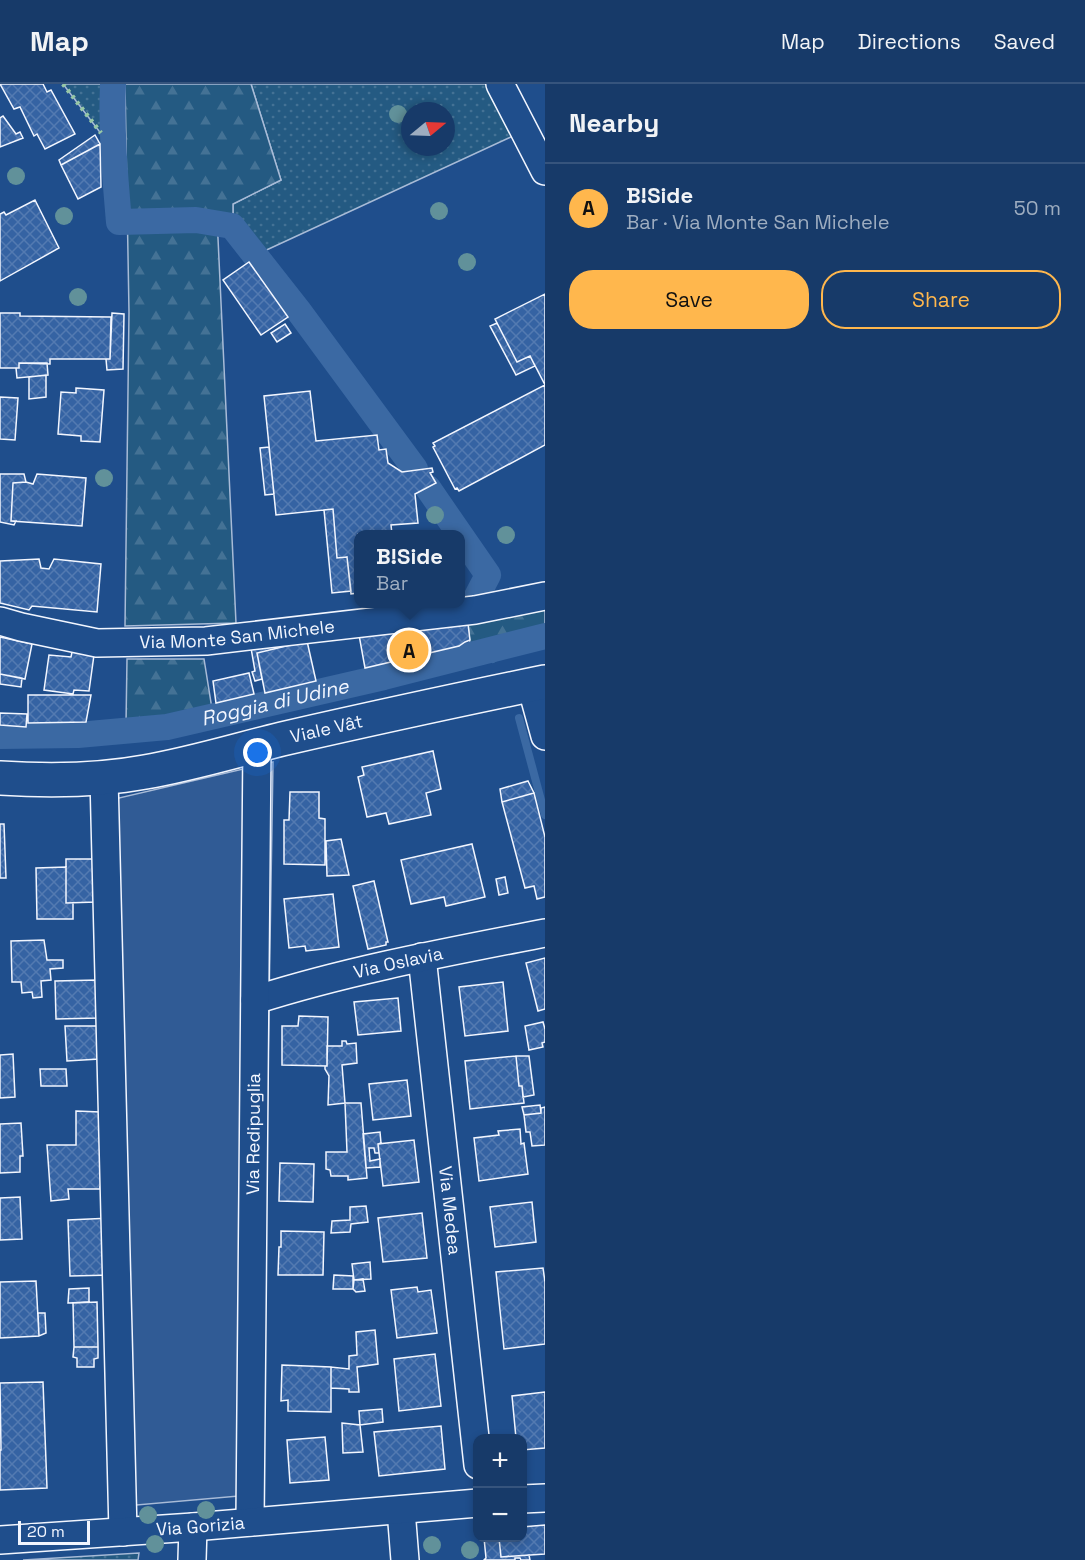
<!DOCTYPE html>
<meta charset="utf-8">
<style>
:root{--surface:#173a69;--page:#20416f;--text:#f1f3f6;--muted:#9eadc0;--line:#36547d;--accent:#ffb74d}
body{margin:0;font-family:"Space Grotesk",sans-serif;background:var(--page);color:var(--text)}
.controls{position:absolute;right:18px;bottom:18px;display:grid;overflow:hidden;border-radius:12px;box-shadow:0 3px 9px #0003}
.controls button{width:54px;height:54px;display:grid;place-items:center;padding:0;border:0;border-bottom:2px solid var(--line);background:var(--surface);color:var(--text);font:30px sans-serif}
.compass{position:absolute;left:401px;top:18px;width:54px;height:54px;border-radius:50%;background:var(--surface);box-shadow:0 3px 9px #0003;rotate:71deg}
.scale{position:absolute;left:18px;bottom:15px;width:72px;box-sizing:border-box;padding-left:6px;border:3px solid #f2f6ff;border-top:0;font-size:16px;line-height:21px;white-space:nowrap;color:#f2f6ff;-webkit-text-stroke:4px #1f4e8c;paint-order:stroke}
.you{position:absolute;left:258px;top:669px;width:21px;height:21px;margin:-15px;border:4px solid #fff;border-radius:50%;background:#1a73e8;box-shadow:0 0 0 9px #1a73e833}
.badge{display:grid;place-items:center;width:39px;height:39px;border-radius:50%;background:var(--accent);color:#111;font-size:20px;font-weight:700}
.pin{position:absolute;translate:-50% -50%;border:3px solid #fff;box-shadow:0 2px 6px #0006}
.popup{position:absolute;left:354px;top:446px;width:111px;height:78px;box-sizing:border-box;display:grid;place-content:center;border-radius:12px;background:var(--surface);filter:drop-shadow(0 2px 4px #0005);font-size:20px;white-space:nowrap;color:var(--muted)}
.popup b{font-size:22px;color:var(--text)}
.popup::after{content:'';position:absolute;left:50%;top:100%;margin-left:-12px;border:12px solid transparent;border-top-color:var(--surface)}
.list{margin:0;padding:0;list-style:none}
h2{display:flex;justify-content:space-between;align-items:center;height:78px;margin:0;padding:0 24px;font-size:26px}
h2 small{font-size:20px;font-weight:400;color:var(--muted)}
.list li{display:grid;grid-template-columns:39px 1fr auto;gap:18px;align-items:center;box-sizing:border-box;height:90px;padding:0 24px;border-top:2px solid var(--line)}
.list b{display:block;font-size:22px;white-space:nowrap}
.list p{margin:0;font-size:20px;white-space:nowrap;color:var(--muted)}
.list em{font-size:20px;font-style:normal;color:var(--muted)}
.actions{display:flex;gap:12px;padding:18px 24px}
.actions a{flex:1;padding:14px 0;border:2px solid var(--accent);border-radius:24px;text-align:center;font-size:21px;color:var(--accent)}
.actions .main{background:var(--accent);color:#111}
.map{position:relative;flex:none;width:545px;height:1476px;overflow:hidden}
header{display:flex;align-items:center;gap:36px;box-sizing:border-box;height:84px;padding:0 30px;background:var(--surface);border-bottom:2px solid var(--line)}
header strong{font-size:28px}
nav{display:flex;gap:33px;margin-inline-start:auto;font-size:21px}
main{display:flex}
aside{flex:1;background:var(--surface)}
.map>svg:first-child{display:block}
.grass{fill:url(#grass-dots);stroke:#a8bbd7;stroke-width:1.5;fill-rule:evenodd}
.forest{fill:url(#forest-firs);stroke:#a8bbd7;stroke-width:1.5}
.parking{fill:#305b95;stroke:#a8bbd7;stroke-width:1.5}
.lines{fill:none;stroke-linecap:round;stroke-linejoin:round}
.stream{stroke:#3b69a3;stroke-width:8}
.canal{stroke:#3b69a3;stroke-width:26}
.building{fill:url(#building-cross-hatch);stroke:#f2f6ff;stroke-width:1.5}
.minor-casing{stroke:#f2f6ff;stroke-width:30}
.major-casing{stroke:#f2f6ff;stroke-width:36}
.minor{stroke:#1f4e8c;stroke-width:27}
.major{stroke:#1f4e8c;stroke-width:33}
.hedge{stroke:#97c8a6;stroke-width:4.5;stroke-dasharray:3 4.5;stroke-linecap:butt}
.tree{fill:#61919a}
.labels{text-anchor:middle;stroke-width:4.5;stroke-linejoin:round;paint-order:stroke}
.street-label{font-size:18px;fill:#f2f6ff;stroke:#1f4e8c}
.water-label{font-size:20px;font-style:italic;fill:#f2f6ff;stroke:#1f4e8c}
</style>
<header>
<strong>Map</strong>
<nav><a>Map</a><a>Directions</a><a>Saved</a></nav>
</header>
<main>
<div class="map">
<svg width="545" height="1476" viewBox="0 0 545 1476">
<defs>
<pattern id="grass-dots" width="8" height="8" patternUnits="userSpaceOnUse" patternTransform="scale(1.5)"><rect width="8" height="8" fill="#245a82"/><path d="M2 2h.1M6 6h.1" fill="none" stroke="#447295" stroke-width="1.8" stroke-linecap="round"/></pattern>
<pattern id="forest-firs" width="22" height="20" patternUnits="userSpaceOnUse" patternTransform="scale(1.5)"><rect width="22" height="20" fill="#245a82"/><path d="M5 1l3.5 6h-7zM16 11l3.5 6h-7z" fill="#447295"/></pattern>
<pattern id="building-cross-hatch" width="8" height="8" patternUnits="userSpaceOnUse" patternTransform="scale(1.5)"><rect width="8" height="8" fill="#3563a3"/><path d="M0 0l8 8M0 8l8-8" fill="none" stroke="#537ab1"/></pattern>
</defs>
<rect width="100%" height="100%" fill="#1f4e8c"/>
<path class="grass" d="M63,0H110L109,60Z
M251,0H487L513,52L260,169L233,135V120L281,96ZM410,27H446V63H410Z
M139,1469L138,1476H23Z"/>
<path class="forest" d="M125,0H251L281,96L233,120V135L217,133L236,539L125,542L129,228Z
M545,522V544L470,560L468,540Z
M127,575H204L212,625L126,640Z"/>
<path class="parking" d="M273,678L261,1410L114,1423L106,717Z"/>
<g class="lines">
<path class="stream" d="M489,567L493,575
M519,634L545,731"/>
<g class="canal">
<path d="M113,0C111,46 115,92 119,138L196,136L232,142L298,226L415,385"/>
<path d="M428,404L488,491L476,514"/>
<path id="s1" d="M0,652L78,651L167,643L384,593L545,552"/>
</g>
</g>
<path class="building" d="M0,0H43L47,8L51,6L75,50L45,65L37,50L34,52L20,23L14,25Z
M3,32L16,50L20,48L23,54L0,63V34Z
M95,51L100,60L61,81L59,76Z
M100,60L101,103L78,115L61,81Z
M35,116L59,164L0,197V130L4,128L6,131Z
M249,178L288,233L261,251L223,196Z
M545,210V361L459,407L457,404L455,405L433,363L435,362L433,359L545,301L530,272L517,278L495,235Z
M0,229H20V232L111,233L110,275H50V280L19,279V284H0Z
M112,229L124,230L123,285L107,286L106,275H110Z
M497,239L517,278L530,272L535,282L516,291L490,242Z
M285,240L291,249L277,258L271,249Z
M19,279H47L48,291L17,294L16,284H19Z
M46,291V313L29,315V293Z
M76,304L104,306L100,358L81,357V352L58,350L61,308L76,309Z
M310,307L316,357L377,351L379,366L386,365L388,379L402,388L432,384L433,388L430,389L436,399L415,410L418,439L391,441L392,450H358V509L351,510L347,473L337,474L333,425L276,431L264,312Z
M0,313L18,314L15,356L0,355Z
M269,363L274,410L265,411L260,364Z
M0,390H24L26,398L13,399L11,437H16L14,441L0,438Z
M37,390L86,394L82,442L11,437L13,399L26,398L33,400Z
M333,425L337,474L347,473L351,507L332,509L324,426Z
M39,475L41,484L49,485L54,475L101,480L97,528L32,522L29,526L0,519V477Z
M468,540L470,556L465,558L459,562L365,584L359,551Z
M0,553L32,560L25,595L0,590Z
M307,557L316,597L265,609L257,569Z
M307,557L257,569L262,595L255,597L252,588L255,587L251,564Z
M72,568L94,571L89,607L74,606L73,610L44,606L49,571L71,573Z
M249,589L254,610L216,619L213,597Z
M0,590L22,594L21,603L0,600Z
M28,611H91L86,638L28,639Z
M0,629L27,630L26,643L0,641Z
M433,667L441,705L426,709L431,731L389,740L386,729L367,733L358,693L364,691L362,683Z
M528,697L534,709L502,718L500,705Z
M290,708H319V734L325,735V781L284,780V736H289Z
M534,709L545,753V813L537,815L534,802L525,804L502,718Z
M0,740H4L6,794H0Z
M341,755L349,791L327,792L326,757Z
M472,760L485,813L446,822L444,813L411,820L401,776Z
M66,775H96V818L66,819Z
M66,783V819H73V835H37L36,784Z
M505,793L508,809L499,811L496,795Z
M374,797L388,858H386V861L368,865L353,802Z
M333,810L339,863L306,867L305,862L289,864L284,815Z
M44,856L47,876H63V884L50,885L51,896L41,897L42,913L33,914L32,908L22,909L21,898H12L11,857Z
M545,874V925L538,927L526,879Z
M97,896L98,934L56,935L55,897Z
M503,898L508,947L465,952L459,903Z
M398,914L401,947L358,951L354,918Z
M299,932L328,933L327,982L282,981V942H298Z
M543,938L545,945V958L542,959L543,963L529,966L525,942Z
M65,942H97L99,975L67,977Z
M342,957H346L347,960L356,959L357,979L342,981L345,1019L328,1021L329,992L325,985V982H327V962H342Z
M13,970L15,1013L0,1014V971Z
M516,972L519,1002H522L524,1019L470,1025L465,977Z
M516,972H529L534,1011L523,1013L522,1002H519Z
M40,985H66L67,1002H41Z
M407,996L411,1032L373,1036L369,1000Z
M345,1019H361L367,1094L348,1096V1092H331L330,1086L326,1085V1068H347Z
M540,1021L541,1029L524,1031L522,1023Z
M545,1023V1061L532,1062L530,1048H526L524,1031L541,1029V1024Z
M76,1027L100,1028V1088H106V1103H100V1105H68L69,1115L51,1117L47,1061H76Z
M21,1039L23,1072H20V1088L0,1089V1040Z
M520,1045L521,1060L524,1059L528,1090L479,1097L474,1054L499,1051L498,1047Z
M380,1048L381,1059L378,1060L379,1069H375L374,1064H369L370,1077L380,1075V1083L366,1084L363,1050Z
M414,1056L419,1098L383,1102L378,1060Z
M280,1079L314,1080L313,1118L279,1117Z
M20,1113L22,1155L0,1156V1114Z
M532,1118L536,1158L495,1163L490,1123Z
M366,1122L368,1138L351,1140L350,1148L331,1149L332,1137L350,1136V1123Z
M422,1129L427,1174L383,1178L378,1134Z
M111,1134L112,1191L70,1192L68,1136Z
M281,1147L324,1148L323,1191H278L279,1163H281Z
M370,1178L371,1195L354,1196L352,1180Z
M543,1184L545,1198V1260L504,1265L496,1188Z
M334,1191L353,1192V1205H333Z
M363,1195L365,1207L356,1208L353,1205L354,1196Z
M36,1197L39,1252L0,1254V1198Z
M417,1203L418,1208L431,1206L437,1249L397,1254L391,1206Z
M89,1204V1218L68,1219L69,1205Z
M97,1218L98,1263H74L73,1219Z
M38,1229H45L46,1249L39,1252Z
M375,1246L378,1280L357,1283L359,1308H349V1305L331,1304V1283L349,1285V1272L357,1271L356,1248Z
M74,1263H98V1274L94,1275V1283H77V1274L73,1273Z
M435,1270L441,1322L399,1327L394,1275Z
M282,1281L331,1283V1328L288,1327V1316L281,1317Z
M43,1298L47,1404L0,1406V1366H1L0,1299Z
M545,1308V1364L522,1366V1354H516L512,1312Z
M382,1325L383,1338L360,1341L359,1327Z
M342,1339L360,1341L363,1368L343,1369Z
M441,1342L445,1385L379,1392L374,1348Z
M325,1353L329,1396L290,1399L287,1356Z
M545,1441V1470L501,1473L499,1454H522V1443Z
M484,1454H499L501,1473L529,1471L530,1476H521L520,1474H515V1476H484L486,1474Z"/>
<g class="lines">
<defs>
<g id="minor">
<path d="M500,0L545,87"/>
<path id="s2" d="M0,537L21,543L97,559L206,557L475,526L545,512"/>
<path d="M531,601L545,652"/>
<path d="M104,694L123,1448"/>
<path id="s3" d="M422,873L478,1381"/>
<path id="s4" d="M255,916C349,886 448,868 545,849"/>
<path d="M522,1415L545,1414"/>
<path d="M401,1426L405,1476"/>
<path id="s5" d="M250,1438L257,661"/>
<path id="s6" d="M0,1456L193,1443L478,1419"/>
<path d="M192,1476L193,1443"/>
</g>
<g id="major">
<path id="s7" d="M0,694C49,697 97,697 145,688C192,680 237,666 282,655C370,635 457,616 545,598"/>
</g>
</defs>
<use href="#minor" class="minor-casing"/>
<use href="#major" class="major-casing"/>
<use href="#minor" class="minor"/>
<use href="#major" class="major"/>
<path class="hedge" d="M63,0L101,49"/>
</g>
<g class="tree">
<circle cx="398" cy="30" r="9"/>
<circle cx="16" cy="92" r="9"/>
<circle cx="439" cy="127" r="9"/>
<circle cx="64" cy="132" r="9"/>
<circle cx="467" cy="178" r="9"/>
<circle cx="78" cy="213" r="9"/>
<circle cx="104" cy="394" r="9"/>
<circle cx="435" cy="431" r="9"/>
<circle cx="506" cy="451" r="9"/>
<circle cx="206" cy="1426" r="9"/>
<circle cx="148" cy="1431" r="9"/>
<circle cx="155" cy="1460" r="9"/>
<circle cx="432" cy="1461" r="9"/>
<circle cx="470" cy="1466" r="9"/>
</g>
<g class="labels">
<g class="street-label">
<text dy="6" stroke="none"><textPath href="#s2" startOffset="240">Via Monte San Michele</textPath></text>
<text dy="6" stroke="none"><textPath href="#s7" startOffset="332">Viale Vât</textPath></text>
<text dy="6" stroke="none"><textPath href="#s4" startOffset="148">Via Oslavia</textPath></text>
<text dy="6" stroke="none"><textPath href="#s5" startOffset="388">Via Redipuglia</textPath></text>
<text dy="6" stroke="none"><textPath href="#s3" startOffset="255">Via Medea</textPath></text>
<text dy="6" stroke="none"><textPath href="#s6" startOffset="201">Via Gorizia</textPath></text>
</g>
<g class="water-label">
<text dy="7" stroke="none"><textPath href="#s1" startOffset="278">Roggia di Udine</textPath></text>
</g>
</g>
</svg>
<div class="controls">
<button>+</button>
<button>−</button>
</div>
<svg class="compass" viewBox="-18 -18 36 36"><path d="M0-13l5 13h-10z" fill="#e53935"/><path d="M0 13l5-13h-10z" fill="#9eadc0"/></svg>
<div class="scale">20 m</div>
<div class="you"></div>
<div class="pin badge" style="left:409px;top:566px">A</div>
<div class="popup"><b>B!Side</b>Bar</div>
</div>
<aside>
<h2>Nearby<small></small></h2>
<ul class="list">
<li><span class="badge">A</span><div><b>B!Side</b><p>Bar · Via Monte San Michele</p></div><em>50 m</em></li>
</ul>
<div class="actions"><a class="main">Save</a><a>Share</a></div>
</aside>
</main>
